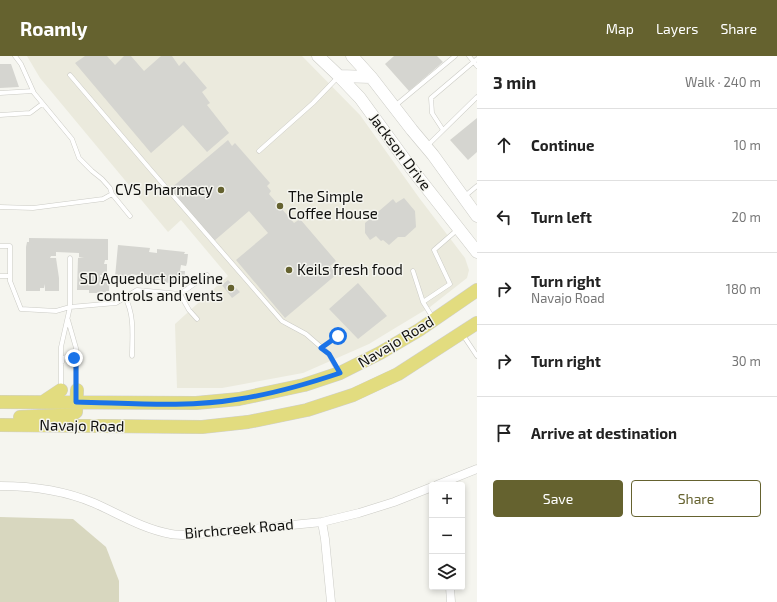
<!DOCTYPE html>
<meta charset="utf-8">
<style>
:root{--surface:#fff;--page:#f2f2f2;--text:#222;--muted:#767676;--line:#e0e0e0;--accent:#65622f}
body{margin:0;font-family:"Exo 2",sans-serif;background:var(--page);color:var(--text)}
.controls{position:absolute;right:12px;bottom:12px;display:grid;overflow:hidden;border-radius:4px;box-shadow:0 2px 6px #0003}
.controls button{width:36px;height:36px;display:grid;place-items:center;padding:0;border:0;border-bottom:1px solid var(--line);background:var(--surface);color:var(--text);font:20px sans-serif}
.stop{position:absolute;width:12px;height:12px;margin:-9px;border:3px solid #1a73e8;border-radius:50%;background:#fff}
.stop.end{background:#1a73e8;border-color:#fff;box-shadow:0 1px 4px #0008}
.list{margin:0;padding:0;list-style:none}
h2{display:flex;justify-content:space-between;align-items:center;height:52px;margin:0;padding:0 16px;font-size:17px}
h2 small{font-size:13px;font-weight:400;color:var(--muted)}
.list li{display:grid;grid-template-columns:26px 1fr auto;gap:12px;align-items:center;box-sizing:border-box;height:72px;padding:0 16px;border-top:1px solid var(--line)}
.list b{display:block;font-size:15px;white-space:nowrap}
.list p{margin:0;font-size:13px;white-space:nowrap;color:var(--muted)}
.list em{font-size:13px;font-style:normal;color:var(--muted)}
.actions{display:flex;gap:8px;padding:12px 16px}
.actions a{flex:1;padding:9px 0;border:1px solid var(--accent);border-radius:4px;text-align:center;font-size:14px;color:var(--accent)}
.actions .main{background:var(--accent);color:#fff}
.icon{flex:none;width:22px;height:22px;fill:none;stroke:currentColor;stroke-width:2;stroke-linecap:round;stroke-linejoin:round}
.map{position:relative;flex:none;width:477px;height:546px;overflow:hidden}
header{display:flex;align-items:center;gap:24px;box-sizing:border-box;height:56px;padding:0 20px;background:var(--accent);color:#fff}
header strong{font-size:19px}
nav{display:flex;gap:22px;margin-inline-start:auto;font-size:14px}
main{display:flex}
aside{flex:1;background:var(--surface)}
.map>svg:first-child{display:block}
.built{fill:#ebeadd}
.green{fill:#d8d7bf}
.building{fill:#d5d5d0}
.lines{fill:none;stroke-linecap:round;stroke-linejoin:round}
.lane-casing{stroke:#cbcbc5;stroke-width:5}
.street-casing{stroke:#cbcbc5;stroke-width:9}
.secondary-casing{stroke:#cbcbc5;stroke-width:13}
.primary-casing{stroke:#cfcfcf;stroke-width:14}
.lane{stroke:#fff;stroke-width:4}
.street{stroke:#fff;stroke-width:8}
.secondary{stroke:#fff;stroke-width:12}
.primary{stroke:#e2dc7f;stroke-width:13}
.route{stroke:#1a73e8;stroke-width:5}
.poi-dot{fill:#65622f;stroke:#f5f5ef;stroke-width:1.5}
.labels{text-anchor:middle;stroke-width:3;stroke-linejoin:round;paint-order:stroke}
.street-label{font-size:15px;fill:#10100e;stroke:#f5f5ef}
.poi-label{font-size:15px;fill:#10100e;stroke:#f5f5ef;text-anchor:end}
</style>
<header>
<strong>Roamly</strong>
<nav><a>Map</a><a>Layers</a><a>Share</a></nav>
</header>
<main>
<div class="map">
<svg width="477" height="546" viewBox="0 0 477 546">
<rect width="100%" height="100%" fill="#f5f5ef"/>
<path class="built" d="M27,0H302L360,59L420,143L465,202L469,214L467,222L430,251L387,277L369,288L303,317L222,332H177L175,268L228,220L181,164L168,176L40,22Z"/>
<path class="green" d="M0,461L73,463L106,491L119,525V546H0Z"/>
<path class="building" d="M85,0H107L115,9L124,0H131L144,15L161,0H172L179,10L184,5L207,32L202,36L210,47L207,49L229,77L207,96L183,69L151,97L75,7Z
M394,0H437L443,6L409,35L385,8Z
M0,8H11L19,31L0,32Z
M477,62V96L468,104L450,84Z
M228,84L232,90L235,87L270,127L267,130L271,135L269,138L294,167L300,163L336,205L330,210L337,218L285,262L236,204L268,177L249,155L214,185L170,133Z
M404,142L415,155L416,171L405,181H398L389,189L383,184L381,185L376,180L370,184L365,177V167L393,143L396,147Z
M29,182L108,183V204H105L104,208H107V217H102V219H100V221H104V225H109V235H106V237H89V234H77L78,202L84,201H79V197L56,196V200H51L50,202H56L59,222V235H45V228L44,232H40V235H26V191L27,186H29Z
M118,189L150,192L149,196L157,197V193L185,196L184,198H188L187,207L186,210L181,209L180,215H185L184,227L181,226L180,228L161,226V224L136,223L137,219L131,218L130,222L115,221Z
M228,224L240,236L232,242L222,229Z
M358,227L387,260L358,283L329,253Z"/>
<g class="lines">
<defs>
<path id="lane" d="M15,0L21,8L34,37L72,83L79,102L92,115L102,123L110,132L112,138L130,160
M469,0L477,10
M70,19L150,113L282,265L306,278L329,298L338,315
M0,37L33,35
M396,49L455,0
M0,59L30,57L42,48
M443,74L432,57L431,42L477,3
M427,90L477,41
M259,95L313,47L338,21
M465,140L477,130
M0,151L33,152L103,143L112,138
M0,190H10V225L21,253L56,255L70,251V202
M413,215L423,246
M0,220H10
M180,238L189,254L197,263
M125,241C135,260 132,280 132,300
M433,262L423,246L450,228L434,194L457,174
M68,264L76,292V332
M463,279L477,300
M321,292L338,280
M62,306L63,302L69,300L74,302L76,305
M61,333V291L70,251L116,247L137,234L180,238L207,219"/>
<path id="street" d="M437,429L477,413
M0,430C32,430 63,434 94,447C119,458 143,473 171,478C177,479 183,479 189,479L322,466L359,457L394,446L432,431
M322,466L325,483L331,546
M450,531L451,546"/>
<path id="secondary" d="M318,0L339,20L360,42L411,112L477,196
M352,0L371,21L412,74L433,99L477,160
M339,20L371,21"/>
<path id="primary" d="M0,346L196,347L239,343L304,329L340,317L380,297L419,274L477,234
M43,346L61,334
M20,361L71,359L76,356L77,334
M0,369L202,371L248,366L307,354L353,339L398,318L477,267"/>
</defs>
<use href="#lane" class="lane-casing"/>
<use href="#street" class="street-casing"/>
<use href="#secondary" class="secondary-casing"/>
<use href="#primary" class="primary-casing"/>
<use href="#lane" class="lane"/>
<use href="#street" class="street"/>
<use href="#secondary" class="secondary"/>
<use href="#primary" class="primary"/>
</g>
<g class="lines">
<path class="route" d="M74,302L76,307V346C129,347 187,352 239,343C273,338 307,328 340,317L329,298L321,292L338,280"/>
</g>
<g class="poi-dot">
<circle cx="221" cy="134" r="4"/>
<circle cx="280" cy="150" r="4"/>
<circle cx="289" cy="214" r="4"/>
<circle cx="231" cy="232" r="4"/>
</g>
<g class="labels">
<g class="street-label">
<text transform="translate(400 96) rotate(53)" y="5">Jackson Drive</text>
<text transform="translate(396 286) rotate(-31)" y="5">Navajo Road</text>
<text transform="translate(82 370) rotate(1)" y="5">Navajo Road</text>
<text transform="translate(239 473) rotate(-5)" y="5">Birchcreek Road</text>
</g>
<g class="poi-label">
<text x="213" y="139">CVS Pharmacy</text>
<text x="288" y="146" text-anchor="start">The Simple<tspan x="288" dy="17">Coffee House</tspan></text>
<text x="297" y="219" text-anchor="start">Keils fresh food</text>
<text x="223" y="228">SD Aqueduct pipeline<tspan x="223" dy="17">controls and vents</tspan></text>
</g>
</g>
</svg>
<div class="controls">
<button>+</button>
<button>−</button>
<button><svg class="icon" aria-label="layers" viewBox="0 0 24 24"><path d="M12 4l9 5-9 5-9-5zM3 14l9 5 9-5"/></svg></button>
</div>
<div class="stop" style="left:338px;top:280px"></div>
<div class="stop end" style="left:74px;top:302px"></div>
</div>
<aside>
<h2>3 min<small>Walk · 240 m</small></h2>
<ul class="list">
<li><svg class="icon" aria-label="ahead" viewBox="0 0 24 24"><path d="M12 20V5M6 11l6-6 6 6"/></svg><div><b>Continue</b></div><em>10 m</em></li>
<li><svg class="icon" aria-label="left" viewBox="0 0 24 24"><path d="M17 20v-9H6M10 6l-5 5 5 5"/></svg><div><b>Turn left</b></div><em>20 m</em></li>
<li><svg class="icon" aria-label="right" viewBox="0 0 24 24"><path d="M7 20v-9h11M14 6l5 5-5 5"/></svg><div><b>Turn right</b><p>Navajo Road</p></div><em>180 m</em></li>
<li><svg class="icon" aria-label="right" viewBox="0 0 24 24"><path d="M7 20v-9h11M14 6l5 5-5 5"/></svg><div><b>Turn right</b></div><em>30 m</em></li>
<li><svg class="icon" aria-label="arrive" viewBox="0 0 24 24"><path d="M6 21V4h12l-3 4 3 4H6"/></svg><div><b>Arrive at destination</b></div></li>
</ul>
<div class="actions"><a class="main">Save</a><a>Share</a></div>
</aside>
</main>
